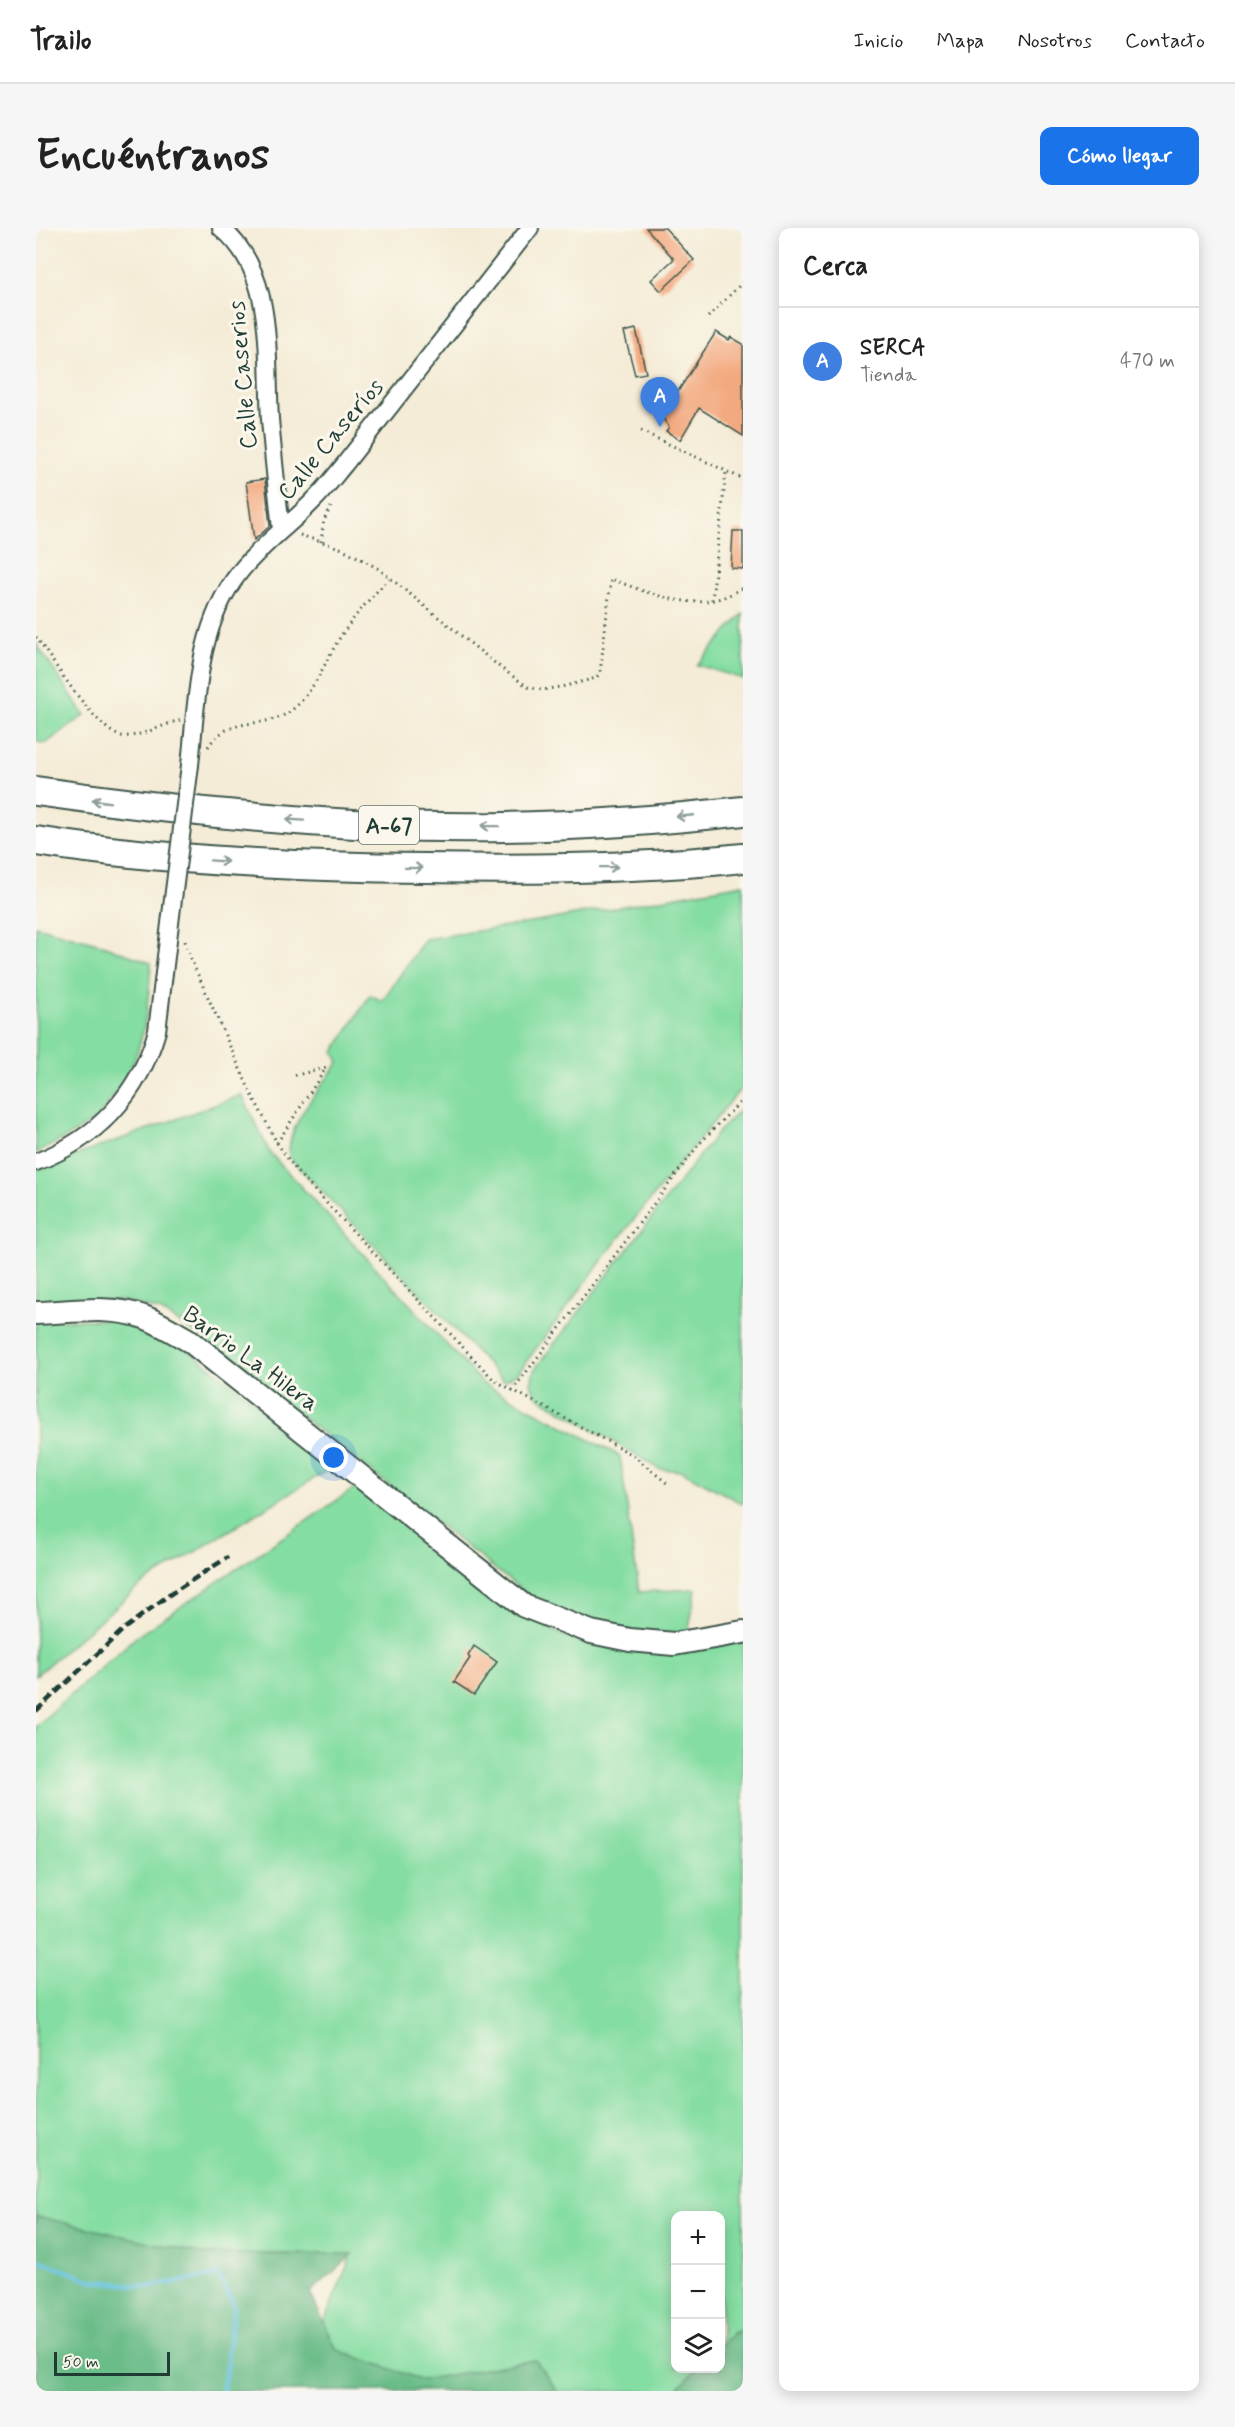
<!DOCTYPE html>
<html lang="es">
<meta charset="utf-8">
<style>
:root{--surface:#fff;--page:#f6f6f6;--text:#222;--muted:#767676;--line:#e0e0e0;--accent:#1a73e8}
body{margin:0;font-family:Mynerve,sans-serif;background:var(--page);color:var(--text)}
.controls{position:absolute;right:18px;bottom:18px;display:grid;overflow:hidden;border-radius:12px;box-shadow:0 3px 15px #0003}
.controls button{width:54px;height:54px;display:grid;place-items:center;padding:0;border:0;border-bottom:2px solid var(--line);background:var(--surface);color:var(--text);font:30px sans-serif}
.scale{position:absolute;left:18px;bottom:15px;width:116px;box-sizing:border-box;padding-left:6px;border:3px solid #1f3d34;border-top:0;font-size:16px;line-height:21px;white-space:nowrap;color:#1f3d34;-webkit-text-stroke:4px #fbf7ec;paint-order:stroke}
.you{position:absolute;left:298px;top:1230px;width:21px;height:21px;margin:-15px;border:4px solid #fff;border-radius:50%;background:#1a73e8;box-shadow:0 0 0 9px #1a73e833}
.badge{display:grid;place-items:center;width:39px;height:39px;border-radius:50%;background:var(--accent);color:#fff;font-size:20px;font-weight:700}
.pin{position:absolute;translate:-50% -50px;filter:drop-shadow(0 2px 3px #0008)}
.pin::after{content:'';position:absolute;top:32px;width:21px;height:18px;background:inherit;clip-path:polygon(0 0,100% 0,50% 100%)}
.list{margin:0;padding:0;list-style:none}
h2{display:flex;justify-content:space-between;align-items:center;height:78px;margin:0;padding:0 24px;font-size:26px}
h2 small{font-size:20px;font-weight:400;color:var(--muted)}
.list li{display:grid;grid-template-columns:39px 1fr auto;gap:18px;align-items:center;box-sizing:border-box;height:108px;padding:0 24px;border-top:2px solid var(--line)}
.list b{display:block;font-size:22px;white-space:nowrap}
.list p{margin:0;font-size:20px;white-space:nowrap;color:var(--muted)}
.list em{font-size:20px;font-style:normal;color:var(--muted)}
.icon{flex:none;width:33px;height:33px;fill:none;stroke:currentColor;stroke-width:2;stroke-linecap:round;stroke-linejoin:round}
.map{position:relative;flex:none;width:707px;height:2163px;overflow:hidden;border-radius:12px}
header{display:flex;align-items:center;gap:36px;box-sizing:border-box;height:84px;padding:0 30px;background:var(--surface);border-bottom:2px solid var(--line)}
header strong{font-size:28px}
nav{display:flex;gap:33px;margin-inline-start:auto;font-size:21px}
.intro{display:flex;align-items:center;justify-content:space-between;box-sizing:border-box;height:144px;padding:0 36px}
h1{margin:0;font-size:42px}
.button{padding:15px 27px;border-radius:12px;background:var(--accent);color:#fff;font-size:21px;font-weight:700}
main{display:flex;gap:36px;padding:0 36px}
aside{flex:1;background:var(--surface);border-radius:12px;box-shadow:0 3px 15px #0003}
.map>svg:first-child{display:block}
.green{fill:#84dda2;stroke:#528d6b;stroke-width:1.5}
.forest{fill:#6bbc88;stroke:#457c5e;stroke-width:1.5}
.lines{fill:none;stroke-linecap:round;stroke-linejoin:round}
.stream{stroke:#62c1e0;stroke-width:4.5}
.building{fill:#f3a97f}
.street-casing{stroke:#3f574c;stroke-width:20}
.secondary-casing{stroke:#3f574c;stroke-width:26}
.highway-casing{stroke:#3f574c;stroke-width:32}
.path{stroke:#3f574c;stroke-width:3;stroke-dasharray:1.5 4.5;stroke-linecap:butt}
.street{stroke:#fff;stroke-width:16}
.secondary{stroke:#fff;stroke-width:22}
.highway{stroke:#fff;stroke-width:28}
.rail{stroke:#1f3d34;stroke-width:4.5;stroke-dasharray:9 4.5;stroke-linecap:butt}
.street-bridge-casing{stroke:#3f574c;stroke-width:20;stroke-linecap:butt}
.street-bridge{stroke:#fff;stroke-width:16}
.oneway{stroke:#8f9e9a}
.labels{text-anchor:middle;stroke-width:6;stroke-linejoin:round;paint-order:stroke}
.shield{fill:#fbf7ec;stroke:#61756b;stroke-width:1.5}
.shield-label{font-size:22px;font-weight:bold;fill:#1f3d34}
.street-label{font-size:24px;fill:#1f3d34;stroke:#fbf7ec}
</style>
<header>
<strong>Trailo</strong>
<nav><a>Inicio</a><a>Mapa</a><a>Nosotros</a><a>Contacto</a></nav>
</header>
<div class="intro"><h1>Encuéntranos</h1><a class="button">Cómo llegar</a></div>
<main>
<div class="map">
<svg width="707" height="2163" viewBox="0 0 707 2163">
<rect width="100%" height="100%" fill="#fbf7ec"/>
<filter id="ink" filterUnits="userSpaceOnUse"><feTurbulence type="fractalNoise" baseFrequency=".0167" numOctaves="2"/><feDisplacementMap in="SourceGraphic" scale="12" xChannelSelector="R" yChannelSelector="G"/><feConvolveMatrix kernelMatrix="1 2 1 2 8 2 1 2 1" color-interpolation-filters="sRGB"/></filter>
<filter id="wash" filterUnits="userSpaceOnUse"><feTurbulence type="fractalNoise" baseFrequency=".008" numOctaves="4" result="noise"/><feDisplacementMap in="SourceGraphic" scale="24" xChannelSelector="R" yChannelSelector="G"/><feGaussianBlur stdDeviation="1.35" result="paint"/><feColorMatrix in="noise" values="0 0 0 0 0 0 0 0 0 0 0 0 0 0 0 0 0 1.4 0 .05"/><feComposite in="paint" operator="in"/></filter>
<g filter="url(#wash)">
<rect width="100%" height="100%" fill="#f4ecd7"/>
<path class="green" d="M707,386V451L661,437Z
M0,416L49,487L9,516L0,513Z
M707,656V858L579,1015L482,1145L468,1153L254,930C247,900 286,858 303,834L298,824L334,767L346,773L389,711L501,694Z
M0,698L61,715L115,735C112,786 108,828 77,869C71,876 66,885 59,891C41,905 21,915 0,925Z
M206,867L234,925L446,1155L584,1228L603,1364L660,1361L652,1406H608L557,1397L506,1378L157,1103L126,1084L88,1073L0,1074V942Z
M707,879V1276L646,1243L623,1241L499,1167L495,1155L498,1142L682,904Z
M0,1092H80L136,1109L300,1237L105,1357L0,1447Z
M325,1256L493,1390L530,1409L577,1420L626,1423L707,1413V2103L698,2104L685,2117L684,1988H640V2140L661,2141L639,2163H521L499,2132L386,2152L301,2122L288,2094L316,2026H165L0,1996V1498L100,1409Z"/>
<path class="forest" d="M0,1988L165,2026H317L274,2065L301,2122L386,2152L499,2132L521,2163H0Z
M707,2103V2163H639L661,2141L684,2140L685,2117L698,2104Z"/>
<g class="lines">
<path class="stream" d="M0,2031L54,2052L110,2059L182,2047L198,2077L187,2163"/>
</g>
<g id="blocks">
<path class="building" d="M610,0H629L658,32L625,63L615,52L638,31Z
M600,101L610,145L599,147L588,104Z
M680,104L693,112L695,109L707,116V208L663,180L644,212L630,203L633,199L625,187L634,176Z
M229,251L234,298L218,312L210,254Z
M697,303H707V341L695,340Z
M438,1418L461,1434L438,1467L418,1454L434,1430L432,1428Z"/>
</g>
</g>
<g filter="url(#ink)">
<use href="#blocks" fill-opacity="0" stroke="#3f574c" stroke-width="1.5"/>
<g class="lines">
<defs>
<path id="street" d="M185,0C240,44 230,129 234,191C237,227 241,264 245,301
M154,537C161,472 161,398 203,345C225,317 254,297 278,272C289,261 298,249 308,237L494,0
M0,934C61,911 103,866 121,803L136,679"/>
<path id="secondary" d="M0,1085C35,1084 75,1077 108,1089C124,1095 139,1105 154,1113L488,1378L555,1404L594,1412L638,1416L707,1404"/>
<path id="highway" d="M0,563C111,579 223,591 335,597C458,603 584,597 707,583
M0,613C129,633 259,639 389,640C495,642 602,641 707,630"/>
</defs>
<use href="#street" class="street-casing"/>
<use href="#secondary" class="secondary-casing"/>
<use href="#highway" class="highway-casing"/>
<path class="path" d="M672,89L707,54
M605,203L707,251
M264,307L307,321L343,341L465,440L492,459L506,462L530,458L560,450L564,445L575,351C608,363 650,382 685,370C693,368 700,363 707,360
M285,314L288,292L295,279
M676,372L690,244
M0,409C15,430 62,504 85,508C103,510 126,497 144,492
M172,519C195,484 231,504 257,481C279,463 290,431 305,408C319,387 335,369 353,351
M149,713L154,729L213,861L241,915L262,945L458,1152L597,1227L633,1257
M241,915L290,840L256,848
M476,1163L664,915L707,871"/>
<use href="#street" class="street"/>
<use href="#secondary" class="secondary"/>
<use href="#highway" class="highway"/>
<path class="rail" d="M0,1483L89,1400L133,1367L192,1329"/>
<defs>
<path id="street-bridge" d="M136,679L154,537"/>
</defs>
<use href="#street-bridge" class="street-bridge-casing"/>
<use href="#street-bridge" class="street-bridge"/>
</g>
<defs><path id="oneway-shaft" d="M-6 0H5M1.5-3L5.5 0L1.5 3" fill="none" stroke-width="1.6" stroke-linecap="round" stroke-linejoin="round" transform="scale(1.5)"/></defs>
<g class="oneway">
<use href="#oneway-shaft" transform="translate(65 573) rotate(-172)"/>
<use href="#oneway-shaft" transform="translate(649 588) rotate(175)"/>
<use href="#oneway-shaft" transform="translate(259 592) rotate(-176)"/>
<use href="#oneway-shaft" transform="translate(454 598) rotate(-179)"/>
<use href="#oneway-shaft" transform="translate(183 633) rotate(4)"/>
<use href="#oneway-shaft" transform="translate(573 639) rotate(-1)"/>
<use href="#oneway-shaft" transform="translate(378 640) rotate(1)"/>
</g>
</g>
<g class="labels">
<rect class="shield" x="323" y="578" width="60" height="38" rx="4.5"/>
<g class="shield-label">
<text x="353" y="605">A-67</text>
</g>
<g class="street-label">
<text transform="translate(206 147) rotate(-95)" y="8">Calle Caserios</text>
<text transform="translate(294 211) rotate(-50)" y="8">Calle Caseríos</text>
<text transform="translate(215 1130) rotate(36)" y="8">Barrio La Hilera</text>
</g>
</g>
</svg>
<div class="controls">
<button>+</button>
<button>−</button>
<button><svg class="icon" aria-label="layers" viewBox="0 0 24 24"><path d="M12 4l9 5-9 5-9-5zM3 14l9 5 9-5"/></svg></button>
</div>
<div class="scale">50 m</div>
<div class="you"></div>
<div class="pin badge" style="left:624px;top:199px;background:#3f7fe0">A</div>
</div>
<aside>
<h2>Cerca<small></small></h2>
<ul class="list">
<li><span class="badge" style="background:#3f7fe0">A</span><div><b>SERCA</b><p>Tienda</p></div><em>470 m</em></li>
</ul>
</aside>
</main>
